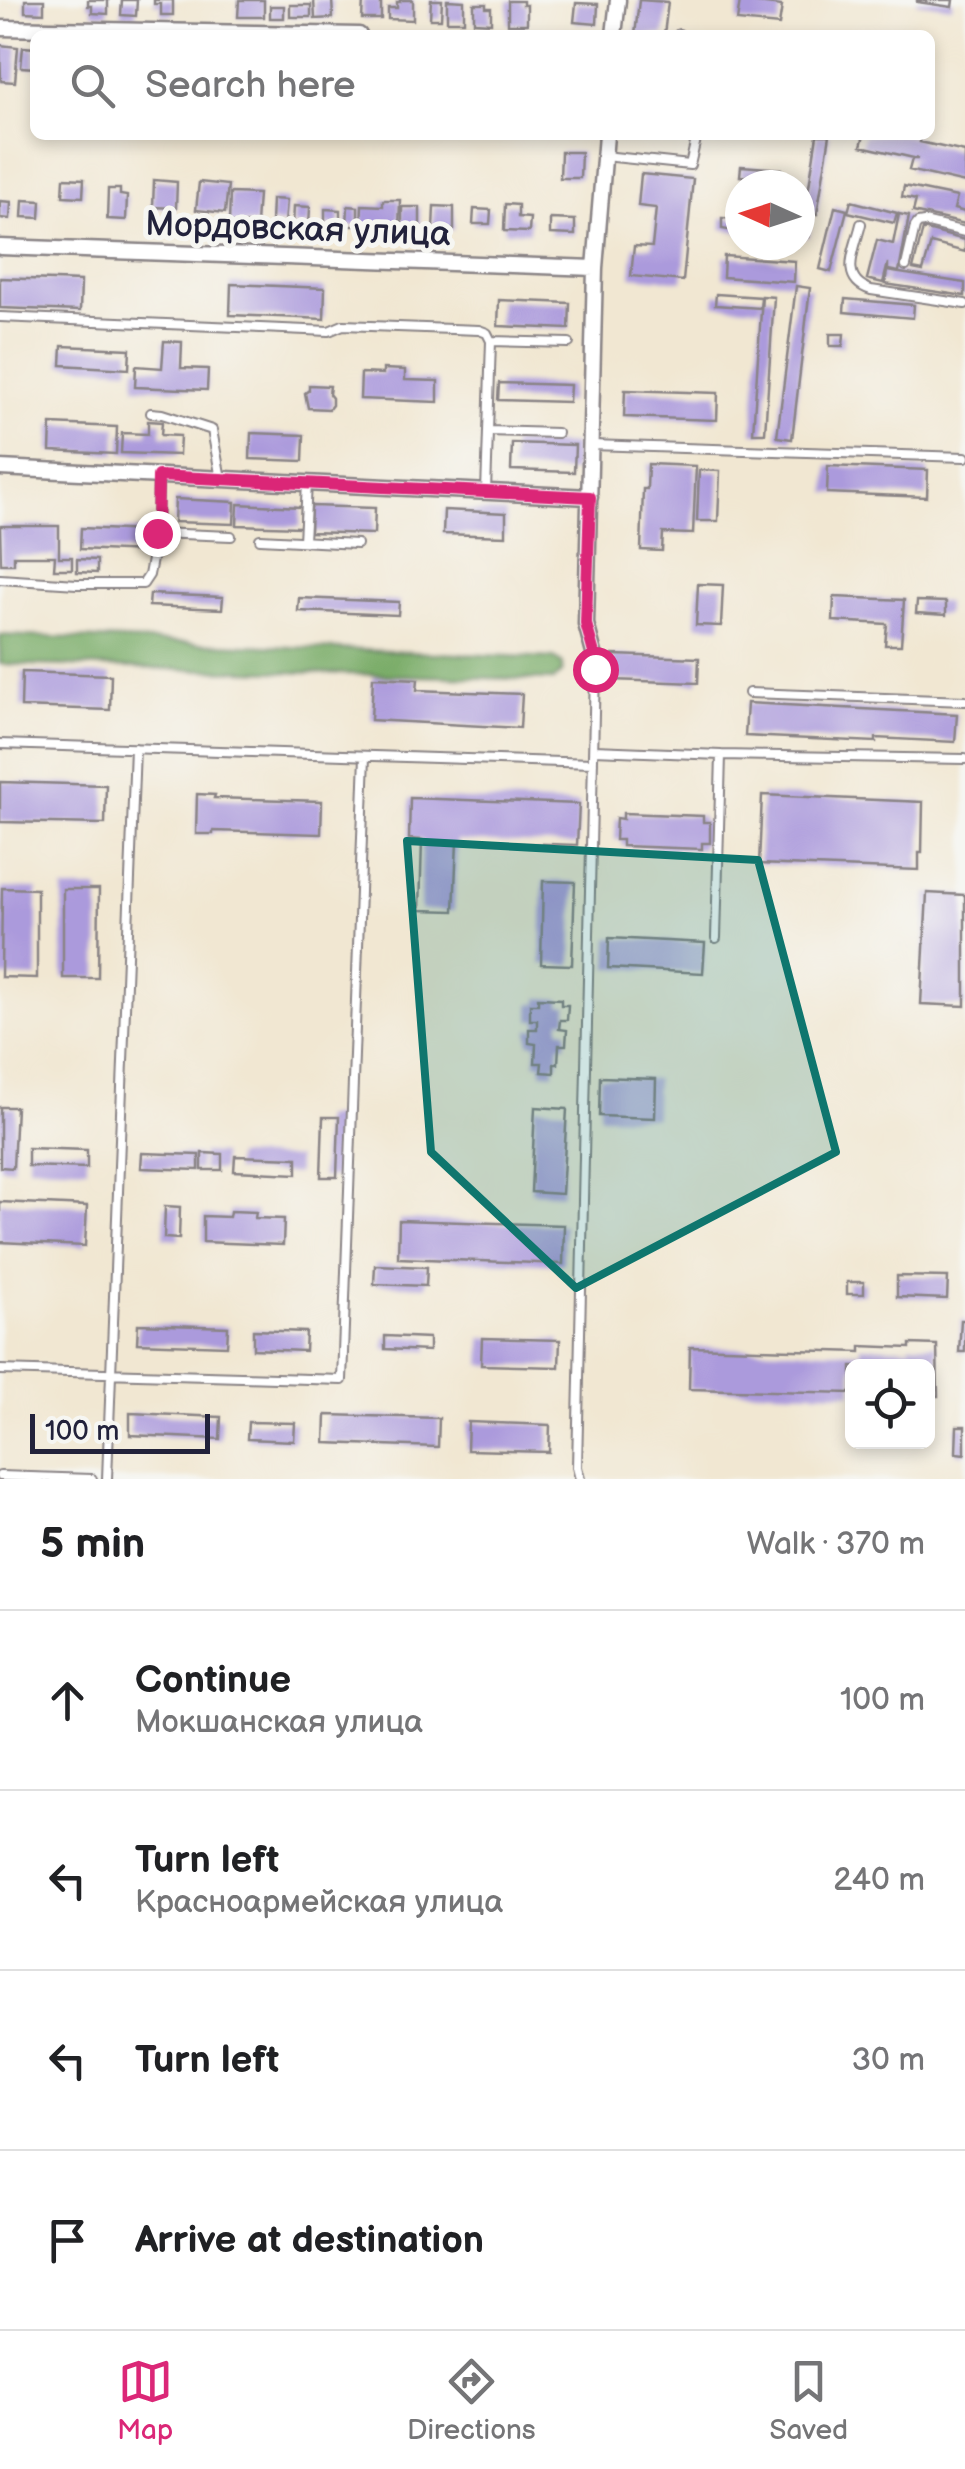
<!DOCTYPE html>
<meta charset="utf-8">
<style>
:root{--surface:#fff;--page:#f6f6f6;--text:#202124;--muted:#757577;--line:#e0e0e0;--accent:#db2777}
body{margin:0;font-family:"Balsamiq Sans",sans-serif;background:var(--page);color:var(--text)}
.controls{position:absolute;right:30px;bottom:30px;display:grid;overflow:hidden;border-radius:15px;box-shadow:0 5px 15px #0003}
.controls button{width:90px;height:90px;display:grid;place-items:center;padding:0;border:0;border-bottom:2px solid var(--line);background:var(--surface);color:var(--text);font:50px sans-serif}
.compass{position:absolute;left:725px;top:170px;width:90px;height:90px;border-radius:50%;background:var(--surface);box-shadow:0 5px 15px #0003;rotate:273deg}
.scale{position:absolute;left:30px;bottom:25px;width:180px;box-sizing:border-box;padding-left:10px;border:5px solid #22223b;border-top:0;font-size:28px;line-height:35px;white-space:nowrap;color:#22223b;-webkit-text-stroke:8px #f6f6f2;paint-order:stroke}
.stop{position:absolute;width:30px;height:30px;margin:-22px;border:8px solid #db2777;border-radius:50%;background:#fff}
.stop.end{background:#db2777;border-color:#fff;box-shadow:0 2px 10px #0008}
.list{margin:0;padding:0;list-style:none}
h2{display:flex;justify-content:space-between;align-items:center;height:130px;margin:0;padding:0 40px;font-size:42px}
h2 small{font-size:32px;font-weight:400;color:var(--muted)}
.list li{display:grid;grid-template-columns:65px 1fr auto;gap:30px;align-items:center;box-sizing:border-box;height:180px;padding:0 40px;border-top:2px solid var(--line)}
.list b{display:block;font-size:38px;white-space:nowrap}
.list p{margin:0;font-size:32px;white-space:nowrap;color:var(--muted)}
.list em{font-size:32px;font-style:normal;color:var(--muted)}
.icon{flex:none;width:55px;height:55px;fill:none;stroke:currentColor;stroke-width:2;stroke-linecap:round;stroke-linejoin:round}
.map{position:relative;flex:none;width:965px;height:1479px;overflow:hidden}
.search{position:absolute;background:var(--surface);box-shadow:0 5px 15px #0003;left:30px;right:30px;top:30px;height:110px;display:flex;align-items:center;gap:25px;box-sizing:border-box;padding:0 35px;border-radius:15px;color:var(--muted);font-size:38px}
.sheet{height:850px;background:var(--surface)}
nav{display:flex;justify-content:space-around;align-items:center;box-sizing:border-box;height:140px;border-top:2px solid var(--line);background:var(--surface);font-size:28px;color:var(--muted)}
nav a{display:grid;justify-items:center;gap:5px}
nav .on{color:var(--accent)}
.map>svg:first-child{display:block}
.forest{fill:#77aa65;stroke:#4c6650;stroke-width:2.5}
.building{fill:#ab9adc}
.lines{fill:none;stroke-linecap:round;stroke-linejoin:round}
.service-casing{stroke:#8a8486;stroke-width:12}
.minor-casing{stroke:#8a8486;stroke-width:19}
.service{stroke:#fff;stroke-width:8}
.minor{stroke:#fff;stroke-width:14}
.route{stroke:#db2777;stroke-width:12}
.marked{fill:#0f766e;fill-opacity:0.2;stroke:#0f766e;stroke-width:8;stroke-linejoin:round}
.labels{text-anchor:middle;stroke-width:10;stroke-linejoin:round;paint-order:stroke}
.street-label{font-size:35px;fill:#22223b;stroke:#f6f6f2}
</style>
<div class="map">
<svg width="965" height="1479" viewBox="0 0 965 1479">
<rect width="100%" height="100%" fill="#f6f6f2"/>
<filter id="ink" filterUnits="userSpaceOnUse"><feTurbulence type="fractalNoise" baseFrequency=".01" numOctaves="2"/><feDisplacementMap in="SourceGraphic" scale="20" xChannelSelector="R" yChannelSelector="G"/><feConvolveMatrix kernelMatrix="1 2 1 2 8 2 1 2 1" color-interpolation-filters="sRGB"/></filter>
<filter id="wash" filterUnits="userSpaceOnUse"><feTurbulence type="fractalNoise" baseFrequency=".0048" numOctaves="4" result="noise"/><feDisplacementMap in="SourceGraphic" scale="40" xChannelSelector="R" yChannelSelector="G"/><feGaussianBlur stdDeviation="2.25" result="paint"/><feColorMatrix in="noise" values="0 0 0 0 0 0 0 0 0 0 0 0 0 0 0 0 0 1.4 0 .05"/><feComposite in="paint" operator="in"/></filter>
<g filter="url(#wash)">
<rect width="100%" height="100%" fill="#f1e7d2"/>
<path class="forest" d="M0,635L554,658L563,664L562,673L553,680L0,664Z"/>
<g id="blocks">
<path class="building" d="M25,0H44V13L25,12Z
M88,0H108V14L92,13V6H88Z
M122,0H137L136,16L121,15Z
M154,0H173V15H161V4H154Z
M239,0H264V17H238Z
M314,0H332L333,18L315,19Z
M363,0H381V19H362Z
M400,0H413V20L388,19V8H397V2H400Z
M431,0H442L441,19H430Z
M447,0L464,1V21H447Z
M639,0L668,2L664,35H635Z
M917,0H953L952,7L917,2Z
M508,1H523V5H527V24H508Z
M740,1L782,6L779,25L737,21Z
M576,3L598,4L597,24L574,22Z
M474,4H486V8H491V23L474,22Z
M290,5H311V17H290Z
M270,6H284V18H270Z
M0,45L18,47L15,82L1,81Z
M23,47L35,48V68L21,67Z
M817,135H830L817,214L805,212Z
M864,135H902L921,139L920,142L965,152V183L909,170L912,159H918L861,146Z
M561,152H581L580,178H560Z
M741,166L782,169L781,179L740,176Z
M641,174L693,179L683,281L631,276L634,246L652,247L656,208L638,206Z
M64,178L84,179L83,197L63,196Z
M154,180L177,182L176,208L153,207Z
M199,182L228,185L225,213L196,210Z
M904,186L957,197L954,209L965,212V224L913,212L916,200L902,197Z
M108,189H120V195L127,196L126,220L107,219Z
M230,193L258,194L256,224L229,223Z
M272,199L287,200L285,224L271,223Z
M23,200L41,201L40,218L22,217Z
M383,200H400L399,228L361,227L362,205L383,206Z
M0,201L11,202L10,219L0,218Z
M851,201L897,213L894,223L848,212Z
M505,204L518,205V217L530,218L529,232L504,231Z
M294,206L310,207L309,226H293Z
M348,206L358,207V226H347Z
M434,206L454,207V230L433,229Z
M402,207H420V228H402Z
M835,207L847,210L831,272L820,269Z
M325,209L340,210V226L325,225Z
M474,209L491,210L490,224H473Z
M899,214L909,216L899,272L888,270V263L883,283L867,279L877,240L893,244Z
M800,215L811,216L809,237L800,236Z
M722,218L740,219V232L722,229Z
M550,219L575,220V235L550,234Z
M923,229L965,240V252L931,243L923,271L913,269Z
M724,256L795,261L794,282L723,277Z
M887,271L965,283V296L885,284Z
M0,278L81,281L80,311L0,308Z
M231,284L325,288L324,319L230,315Z
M796,286L810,288L792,439L777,437Z
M716,294L761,297L760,308L715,305Z
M762,296L774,297L765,433H753Z
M845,299L914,305L913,318L844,312Z
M499,300L570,303L569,329L498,326Z
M830,334H844L843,346H830Z
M164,341L182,342L181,368L208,369L207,390L135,387L136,366L162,368Z
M62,346L130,349L129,369L61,365Z
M383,369L405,370V380L438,381V402L360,399L361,373L383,374Z
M499,383L570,385L569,402L498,400Z
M309,385L330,386L329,394L332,398V405L329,409L308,408L305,393L309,390Z
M625,390L718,393L717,420L624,417Z
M148,421L162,422L161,435L180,436L179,455L121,453L122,433L148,434Z
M51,424L117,427L116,454L50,451Z
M251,433L304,435L303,461L250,459Z
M512,443L575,445L574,472L511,470Z
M648,464L696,466L693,534L663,533L662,551L641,550L643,489H647Z
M828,466L928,470L927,497L827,493Z
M699,470L720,471L718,521H697Z
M175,499L235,502L234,524L174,522Z
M238,504L301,507L300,527L237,525Z
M311,506L375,508L374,534L310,532Z
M444,510L506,513V536L443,534Z
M0,526H59V557H72V569H54L55,556H14V564H1Z
M81,528L144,531L143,552L80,549Z
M77,559L97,560V573L77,572Z
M698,584L723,585L721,626L696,625Z
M150,594L223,597L222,609L149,606Z
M834,597L904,600L901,645H885L887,624L833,621Z
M299,598L399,602L398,615L298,611Z
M917,601L946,602V615L916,613Z
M613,655L699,658L698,683L612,680Z
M22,672L111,675L110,710L21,707Z
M373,677L418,679L417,690L522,694L520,728L371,720Z
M747,703L957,714L955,742L876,738V742L745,736Z
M0,782L106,785L105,824L0,822Z
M197,794L215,795L214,798L322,801L321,834L213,831V834H196Z
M762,795L923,802L922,853H919V870L759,864Z
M410,798L579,804L577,845L457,841L454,911L420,910L422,840L409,839Z
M623,813L703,816V822H710V843H702V849L622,846V840H615L616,818L623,819Z
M543,881L575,882L572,965L541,964Z
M2,888L37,889V978L1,977Z
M63,889H99L98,978H63Z
M927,893L965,895V1006L921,1004Z
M609,938L705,943L703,973L608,968Z
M538,998L561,999V1005H568L567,1020H560L559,1029L567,1030L566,1045H559L558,1064H554V1073L541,1072L542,1063H535L536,1044L529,1043V1029H537V1020H530V1004H538Z
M600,1077L656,1079L655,1118L599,1116Z
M0,1107H16L13,1168L0,1167Z
M535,1107L567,1109L562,1194L531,1192Z
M323,1117H339L337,1177H321Z
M28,1148L87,1150V1168L28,1166Z
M142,1153L199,1155V1170L141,1168Z
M202,1153L222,1154V1170H202Z
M235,1156L297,1158V1174L234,1171Z
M0,1202L87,1206L85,1246L0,1242Z
M165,1206L180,1207L179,1239L164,1238Z
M230,1211L256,1212L255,1218L284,1219L283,1245L203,1242V1216L229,1217Z
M399,1220L564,1225L563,1264L398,1258Z
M375,1265L427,1267L426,1286L374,1284Z
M897,1276L948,1277L947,1299L897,1297Z
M847,1282H864V1294H847Z
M961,1320H965V1352H959Z
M138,1324L228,1327L227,1346L137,1343Z
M253,1330L306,1332L305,1351L253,1349Z
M385,1336L429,1338V1351L385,1349Z
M482,1338L560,1340L559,1367L481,1365Z
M910,1344L937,1345L938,1396H928V1366H852V1393L689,1389L690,1347L861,1352V1346L910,1348Z
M130,1413L221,1417L220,1439L130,1435Z
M326,1415L439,1418L438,1447L325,1443Z
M248,1422L295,1423L294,1441L247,1439Z
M468,1422L550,1425L549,1452L467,1450Z
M957,1426H965V1454L956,1453Z"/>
</g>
</g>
<g filter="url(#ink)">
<use href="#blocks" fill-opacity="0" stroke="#8a8486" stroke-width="2.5"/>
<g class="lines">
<defs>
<path id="service" d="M679,34V35
M604,156L690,165L697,135
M861,224C855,250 838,279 871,290L965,304
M906,266L915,227L918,223L924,222L965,232
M0,317L329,331L343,325L479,330L487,333L491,341L486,492
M491,341L569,343
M151,413L162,414L212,430L221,479
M488,431L557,433
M591,445L965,457
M158,476L157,533L231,536
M260,539L357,544
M304,541L307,483
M0,579L77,584H143L149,575L157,533
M749,693L965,701
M0,744L593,763
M594,750L721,755L716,938
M721,755L965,759
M0,1370L342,1380L365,756
M0,1476L92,1479
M107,1479L135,748
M580,1479L577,1467L595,669"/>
<path id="minor" d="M0,28L359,35
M614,35L618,0
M0,247L595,268
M0,468L590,497
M595,669V657L586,624L595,268L606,135"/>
</defs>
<use href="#service" class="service-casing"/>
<use href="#minor" class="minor-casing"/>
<use href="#service" class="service"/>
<use href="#minor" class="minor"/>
</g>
</g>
<g class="lines" filter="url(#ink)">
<path class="route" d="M157,533L158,476L590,497L586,624L595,657V669"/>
</g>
<path class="marked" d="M407,841L758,860L836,1152L576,1288L431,1152Z"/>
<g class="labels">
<g class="street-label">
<text transform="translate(298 228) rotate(2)" y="12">Мордовская улица</text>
</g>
</g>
</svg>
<div class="controls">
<button><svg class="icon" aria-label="locate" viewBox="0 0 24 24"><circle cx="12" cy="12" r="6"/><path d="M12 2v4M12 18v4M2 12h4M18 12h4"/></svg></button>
</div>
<svg class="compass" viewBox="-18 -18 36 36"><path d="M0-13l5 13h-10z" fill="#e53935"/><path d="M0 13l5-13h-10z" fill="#757577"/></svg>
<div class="scale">100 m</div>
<div class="stop" style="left:595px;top:669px"></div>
<div class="stop end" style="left:157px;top:533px"></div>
<div class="search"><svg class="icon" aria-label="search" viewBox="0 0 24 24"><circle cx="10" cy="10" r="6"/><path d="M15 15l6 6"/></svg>Search here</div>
</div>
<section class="sheet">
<h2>5 min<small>Walk · 370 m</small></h2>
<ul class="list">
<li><svg class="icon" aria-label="ahead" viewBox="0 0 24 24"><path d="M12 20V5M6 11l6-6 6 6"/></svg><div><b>Continue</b><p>Мокшанская улица</p></div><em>100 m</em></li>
<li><svg class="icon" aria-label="left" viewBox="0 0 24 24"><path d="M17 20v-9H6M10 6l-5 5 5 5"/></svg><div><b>Turn left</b><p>Красноармейская улица</p></div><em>240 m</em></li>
<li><svg class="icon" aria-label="left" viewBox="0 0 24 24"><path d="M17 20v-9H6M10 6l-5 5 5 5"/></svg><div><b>Turn left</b></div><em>30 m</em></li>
<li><svg class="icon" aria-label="arrive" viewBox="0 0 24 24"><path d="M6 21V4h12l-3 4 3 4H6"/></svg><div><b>Arrive at destination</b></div></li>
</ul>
</section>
<nav>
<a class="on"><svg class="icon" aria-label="map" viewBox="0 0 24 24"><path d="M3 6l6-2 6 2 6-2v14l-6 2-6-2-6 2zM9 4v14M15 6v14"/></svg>Map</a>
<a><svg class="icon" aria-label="directions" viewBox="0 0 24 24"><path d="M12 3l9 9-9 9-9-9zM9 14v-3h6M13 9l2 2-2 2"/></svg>Directions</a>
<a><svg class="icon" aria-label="saved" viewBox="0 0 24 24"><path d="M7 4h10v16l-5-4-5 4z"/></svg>Saved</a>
</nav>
